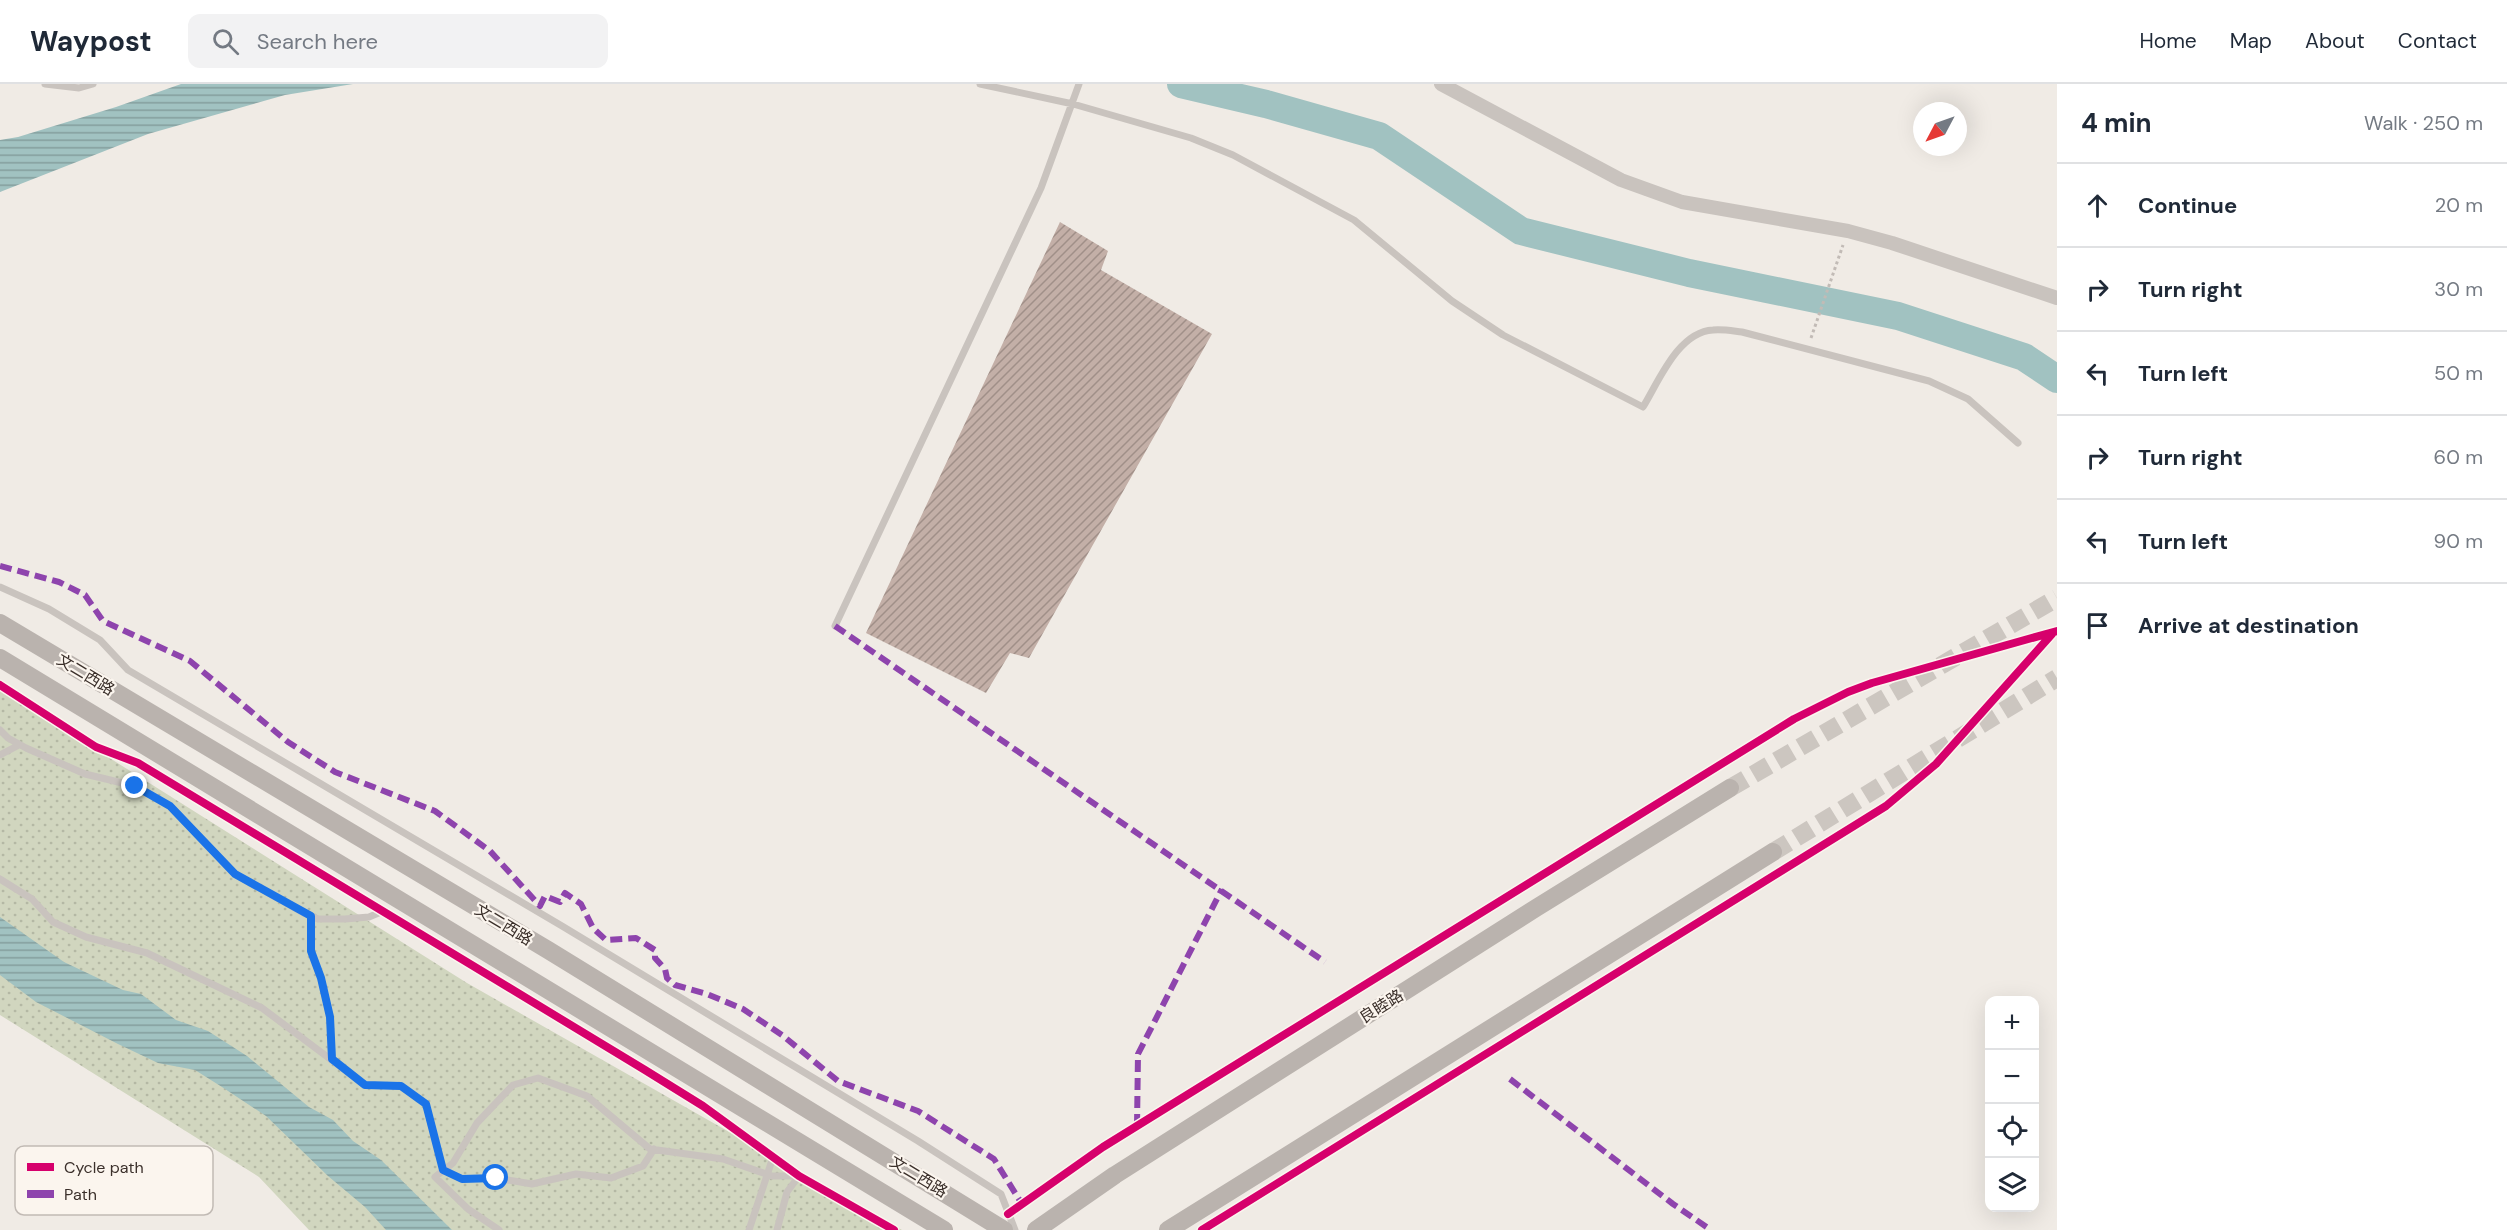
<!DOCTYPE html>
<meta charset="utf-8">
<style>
:root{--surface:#fff;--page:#f2f2f3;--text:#1f2937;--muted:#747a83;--line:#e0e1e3}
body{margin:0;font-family:"DM Sans","Noto Sans SC",sans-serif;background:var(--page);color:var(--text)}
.controls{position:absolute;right:18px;bottom:18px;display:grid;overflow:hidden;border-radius:12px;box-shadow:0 6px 24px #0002}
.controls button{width:54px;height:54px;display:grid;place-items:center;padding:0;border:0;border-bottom:2px solid var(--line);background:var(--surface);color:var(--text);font:30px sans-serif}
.compass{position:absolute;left:1913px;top:18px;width:54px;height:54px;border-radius:50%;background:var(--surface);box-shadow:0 6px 24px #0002;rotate:229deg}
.stop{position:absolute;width:18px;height:18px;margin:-14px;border:4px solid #1a73e8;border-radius:50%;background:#fff}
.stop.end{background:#1a73e8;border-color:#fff;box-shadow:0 2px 6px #0008}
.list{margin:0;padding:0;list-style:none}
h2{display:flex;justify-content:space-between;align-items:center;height:78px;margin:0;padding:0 24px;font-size:26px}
h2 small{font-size:20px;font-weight:400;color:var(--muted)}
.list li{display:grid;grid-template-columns:39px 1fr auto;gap:18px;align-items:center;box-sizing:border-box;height:84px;padding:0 24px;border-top:2px solid var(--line)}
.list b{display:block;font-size:22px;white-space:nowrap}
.list em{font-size:20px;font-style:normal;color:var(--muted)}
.icon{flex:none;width:33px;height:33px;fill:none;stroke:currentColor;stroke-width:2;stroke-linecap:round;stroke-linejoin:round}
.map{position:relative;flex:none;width:2057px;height:1146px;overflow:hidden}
header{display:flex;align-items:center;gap:36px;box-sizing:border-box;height:84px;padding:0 30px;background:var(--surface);border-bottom:2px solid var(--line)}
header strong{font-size:28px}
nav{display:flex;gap:33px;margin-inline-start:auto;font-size:21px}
.search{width:420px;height:54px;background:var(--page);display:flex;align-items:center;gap:15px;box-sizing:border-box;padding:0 21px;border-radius:12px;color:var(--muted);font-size:22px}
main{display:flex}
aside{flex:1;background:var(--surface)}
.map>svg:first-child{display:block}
.park{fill:url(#park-dots)}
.water{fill:url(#water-rules)}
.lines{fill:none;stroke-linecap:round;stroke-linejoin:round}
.river{stroke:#a1c2c1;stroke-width:28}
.building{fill:url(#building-hatch)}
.secondary-tunnel{stroke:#ccc6c0;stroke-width:18;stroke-dasharray:18 9;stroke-linecap:butt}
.path{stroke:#c2bbb6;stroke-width:3;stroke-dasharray:3 3;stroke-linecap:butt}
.service{stroke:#c9c3be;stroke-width:7}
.minor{stroke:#c9c3be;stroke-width:14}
.secondary{stroke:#bab3ae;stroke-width:18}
.quiet{stroke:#8e44ad;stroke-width:6;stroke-dasharray:12 6;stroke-linecap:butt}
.cycleway-casing{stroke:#fbf5ee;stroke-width:11}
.cycleway{stroke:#d6006c;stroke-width:8}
.route{stroke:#1a73e8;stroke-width:8}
.labels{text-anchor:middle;stroke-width:4.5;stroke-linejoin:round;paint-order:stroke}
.street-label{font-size:16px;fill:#3b302b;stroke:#fbf5ee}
.key{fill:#fbf5ee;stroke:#c1bab4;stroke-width:1.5}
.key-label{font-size:16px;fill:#3b302b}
</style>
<header>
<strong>Waypost</strong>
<div class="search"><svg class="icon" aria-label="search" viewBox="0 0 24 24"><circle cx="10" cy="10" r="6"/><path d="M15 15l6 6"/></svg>Search here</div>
<nav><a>Home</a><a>Map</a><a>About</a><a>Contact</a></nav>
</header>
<main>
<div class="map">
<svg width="2057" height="1146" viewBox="0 0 2057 1146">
<defs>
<pattern id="park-dots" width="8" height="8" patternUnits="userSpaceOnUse" patternTransform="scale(1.5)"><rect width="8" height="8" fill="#d1d6bf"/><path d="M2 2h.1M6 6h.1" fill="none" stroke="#b4b8a4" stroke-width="1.8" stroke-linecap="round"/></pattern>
<pattern id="water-rules" width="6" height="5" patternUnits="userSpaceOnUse" patternTransform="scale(1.5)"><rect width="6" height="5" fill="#a1c2c1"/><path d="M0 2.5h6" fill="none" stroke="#849e9d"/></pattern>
<pattern id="building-hatch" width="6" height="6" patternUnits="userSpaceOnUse" patternTransform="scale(1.5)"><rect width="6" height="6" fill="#c3afa7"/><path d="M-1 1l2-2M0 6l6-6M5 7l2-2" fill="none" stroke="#a08f88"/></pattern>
</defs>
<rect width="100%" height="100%" fill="#f0ebe5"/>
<path class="park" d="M0,605L467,899L902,1146H309L259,1093L0,931Z"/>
<path class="water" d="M181,0H353L285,11L148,50L0,108V56L18,53L116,23Z
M0,833L64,878L123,906L141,910L176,936L208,947L247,972L309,1023L333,1036L353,1057L381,1076L452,1146H386L365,1123L328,1092L266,1032L222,1003L195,986L158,979L118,960L36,918L0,891Z"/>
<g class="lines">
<path class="river" d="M1181,0L1266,20L1379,52L1521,147L1689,189L1898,232L2024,273L2057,295"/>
</g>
<path class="building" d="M1060,138L1108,167L1101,186L1212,250L1029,574L1010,569L986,609L866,549Z"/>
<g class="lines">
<path class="secondary-tunnel" d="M1730,704L2057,514
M1773,768L2057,594"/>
<path class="path" d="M1811,254L1843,161"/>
<path class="service" d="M45,0L79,4L93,0
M980,0L1073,20L1191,54L1233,71L1354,136L1452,217L1503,251L1643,323C1659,297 1678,248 1713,246C1723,245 1733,247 1742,248L1929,297L1968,315L2018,359
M0,503L49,525L100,556L128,586L562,842L918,1057L1001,1110L1015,1146
M835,542L1041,104L1079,0
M0,646L8,654L26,664L85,690L135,702L170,722L235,790L300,827L318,835H345L369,833L381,828
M0,671L19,661
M0,795L32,815L53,838L86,853L147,869L262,924L365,1001L401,1002L426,1020L443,1086L462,1095L496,1094L532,1100L576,1090L611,1094L643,1082L654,1065
M311,832V867L321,894L330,933L332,975
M499,1146L468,1125L435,1093L453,1079L477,1039L513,1001L538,994L587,1012L650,1065L723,1075L772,1092H799
M749,1146L773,1073
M777,1146L787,1108L799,1092"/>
<path class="minor" d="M1441,0L1621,96L1682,118L1848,147L1892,159L2057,214"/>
<path class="secondary" d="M0,539L548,866L1004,1146
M0,574L944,1146
M1036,1146L1115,1091L1536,824L1730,704
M1168,1146L1773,768"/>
<path class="quiet" d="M0,482L59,498L85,511L103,537L190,577L288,658L335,688L435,727L490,767L540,822L545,812L560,818L565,809L581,820L593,844L606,856L636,854L655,866V874L665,885L667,894L675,901L707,910L743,925L782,951L838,997L918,1027L994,1075L1022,1120
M835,542L1325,878
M1510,995L1673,1120L1711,1146
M1137,1042L1138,970L1222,805"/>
<defs>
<path id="cycleway" d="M0,601L96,663L138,679L645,986L703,1022L799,1092L894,1146
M1008,1130L1103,1063L1794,635L1848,608L1872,599L2057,547
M1202,1146L1886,722L1936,680L2052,550"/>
</defs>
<use href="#cycleway" class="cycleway-casing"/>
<use href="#cycleway" class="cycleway"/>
</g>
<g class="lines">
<path class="route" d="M135,702L170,722L235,790L311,832V867L321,894L330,933L332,975L365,1001L401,1002L426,1020L443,1086L462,1095L496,1094"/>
</g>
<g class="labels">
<g class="street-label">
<text transform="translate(86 590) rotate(31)" y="6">文二西路</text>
<text transform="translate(504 840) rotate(31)" y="6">文二西路</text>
<text transform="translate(1381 922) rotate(-32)" y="6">良睦路</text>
<text transform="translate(919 1092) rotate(31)" y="6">文二西路</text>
</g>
</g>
<rect x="15" y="1062" width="198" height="69" rx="9" class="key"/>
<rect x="27" y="1079" width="27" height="8" fill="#d6006c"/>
<rect x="27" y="1106" width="27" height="8" fill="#8e44ad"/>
<g class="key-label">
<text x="64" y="1089">Cycle path</text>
<text x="64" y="1116">Path</text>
</g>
</svg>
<div class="controls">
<button>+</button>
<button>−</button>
<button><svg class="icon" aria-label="locate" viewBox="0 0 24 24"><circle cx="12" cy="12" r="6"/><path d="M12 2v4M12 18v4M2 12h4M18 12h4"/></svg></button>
<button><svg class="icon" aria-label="layers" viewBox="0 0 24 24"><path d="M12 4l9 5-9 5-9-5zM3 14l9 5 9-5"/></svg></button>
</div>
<svg class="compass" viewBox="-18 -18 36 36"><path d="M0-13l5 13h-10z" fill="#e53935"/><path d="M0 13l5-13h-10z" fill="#747a83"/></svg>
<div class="stop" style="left:496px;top:1094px"></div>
<div class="stop end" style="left:135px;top:702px"></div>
</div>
<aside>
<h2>4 min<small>Walk · 250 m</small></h2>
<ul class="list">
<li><svg class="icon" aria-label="ahead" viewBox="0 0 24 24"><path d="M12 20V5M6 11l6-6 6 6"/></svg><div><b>Continue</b></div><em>20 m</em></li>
<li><svg class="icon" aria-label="right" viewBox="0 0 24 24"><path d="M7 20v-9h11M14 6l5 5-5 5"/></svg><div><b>Turn right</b></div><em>30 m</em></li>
<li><svg class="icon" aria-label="left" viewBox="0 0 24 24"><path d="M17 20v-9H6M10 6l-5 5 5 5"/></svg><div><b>Turn left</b></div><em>50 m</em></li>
<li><svg class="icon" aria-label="right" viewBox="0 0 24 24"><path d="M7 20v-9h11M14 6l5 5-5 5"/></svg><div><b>Turn right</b></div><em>60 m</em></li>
<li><svg class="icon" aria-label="left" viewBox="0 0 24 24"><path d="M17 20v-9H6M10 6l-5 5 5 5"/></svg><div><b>Turn left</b></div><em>90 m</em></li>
<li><svg class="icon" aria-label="arrive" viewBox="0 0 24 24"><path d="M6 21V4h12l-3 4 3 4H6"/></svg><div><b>Arrive at destination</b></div></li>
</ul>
</aside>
</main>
